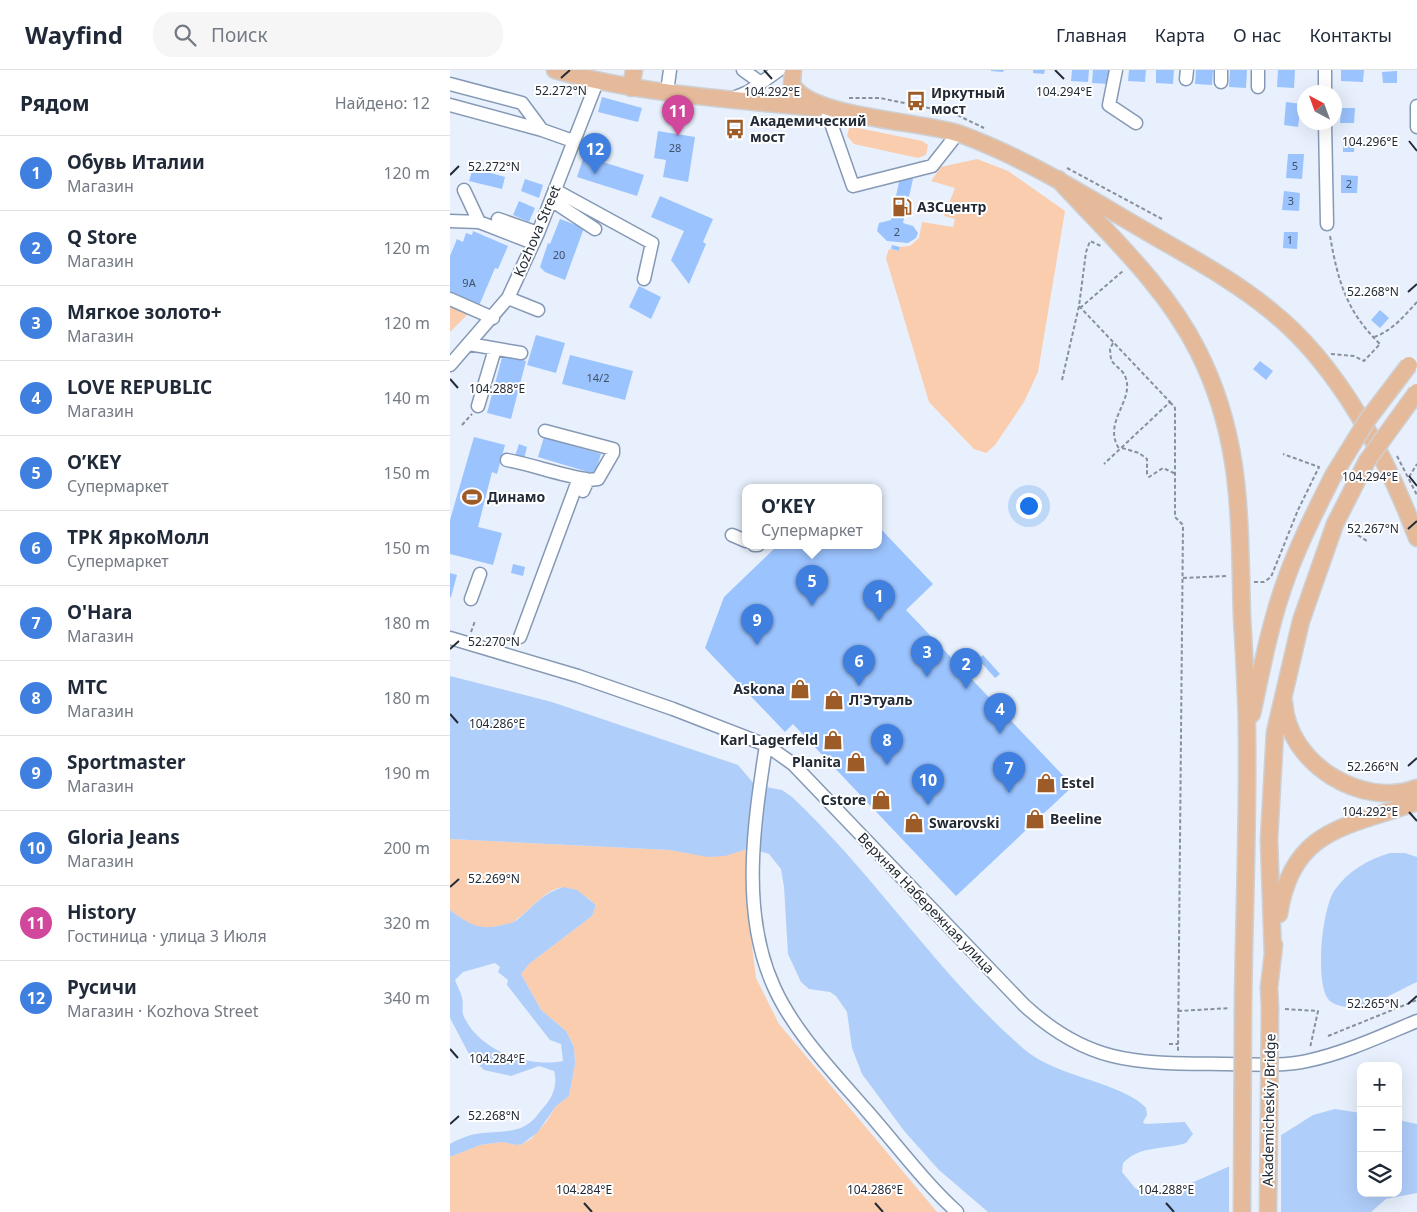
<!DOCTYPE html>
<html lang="ru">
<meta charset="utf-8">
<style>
:root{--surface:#fff;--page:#f6f6f7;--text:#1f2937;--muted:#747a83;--line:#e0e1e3;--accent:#ea580c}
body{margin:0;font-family:"Noto Sans",sans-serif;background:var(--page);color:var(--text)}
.controls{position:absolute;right:15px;bottom:15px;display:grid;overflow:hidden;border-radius:10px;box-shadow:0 5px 20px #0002}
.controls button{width:45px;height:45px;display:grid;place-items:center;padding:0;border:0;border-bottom:1px solid var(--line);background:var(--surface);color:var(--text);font:25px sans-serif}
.compass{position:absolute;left:847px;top:15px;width:45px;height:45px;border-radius:50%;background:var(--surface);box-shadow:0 5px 20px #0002;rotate:319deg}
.you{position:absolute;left:578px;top:435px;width:18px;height:18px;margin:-12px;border:4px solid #fff;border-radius:50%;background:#1a73e8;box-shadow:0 0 0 8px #1a73e833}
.badge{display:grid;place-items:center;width:32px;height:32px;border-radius:50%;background:var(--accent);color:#fff;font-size:16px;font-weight:700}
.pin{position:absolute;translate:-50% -41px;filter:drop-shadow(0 1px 2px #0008)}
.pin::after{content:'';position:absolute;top:26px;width:18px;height:15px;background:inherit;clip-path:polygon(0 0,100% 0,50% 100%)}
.popup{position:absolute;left:292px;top:414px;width:140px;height:65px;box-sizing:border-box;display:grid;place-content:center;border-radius:10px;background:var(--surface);filter:drop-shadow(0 1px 4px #0005);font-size:16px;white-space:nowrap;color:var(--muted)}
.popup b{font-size:19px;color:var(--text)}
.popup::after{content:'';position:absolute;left:50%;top:100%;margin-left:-10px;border:10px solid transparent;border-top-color:var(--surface)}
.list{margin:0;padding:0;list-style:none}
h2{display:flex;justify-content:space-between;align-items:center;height:65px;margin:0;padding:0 20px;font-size:21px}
h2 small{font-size:16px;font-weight:400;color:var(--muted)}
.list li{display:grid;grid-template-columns:32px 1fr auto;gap:15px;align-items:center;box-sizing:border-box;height:75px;padding:0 20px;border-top:1px solid var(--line)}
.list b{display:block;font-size:19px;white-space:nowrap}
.list p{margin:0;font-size:16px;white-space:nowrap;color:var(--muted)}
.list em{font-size:16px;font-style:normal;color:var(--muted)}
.icon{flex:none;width:28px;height:28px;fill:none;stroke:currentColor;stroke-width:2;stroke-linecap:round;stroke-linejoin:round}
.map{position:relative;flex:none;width:967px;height:1142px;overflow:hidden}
header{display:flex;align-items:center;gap:30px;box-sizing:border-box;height:70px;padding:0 25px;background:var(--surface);border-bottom:1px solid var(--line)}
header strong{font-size:24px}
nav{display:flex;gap:28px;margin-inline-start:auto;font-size:18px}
.search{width:350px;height:45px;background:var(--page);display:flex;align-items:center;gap:12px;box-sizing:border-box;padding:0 18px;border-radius:20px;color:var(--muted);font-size:19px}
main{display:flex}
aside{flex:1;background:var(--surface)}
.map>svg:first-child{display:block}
.green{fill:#facdae}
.water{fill:#b0cefa;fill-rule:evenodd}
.pier{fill:#e7f0fc}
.building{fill:#9bc3fe}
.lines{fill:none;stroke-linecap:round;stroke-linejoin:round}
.minor-casing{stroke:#8599b5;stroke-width:15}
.major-casing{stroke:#ced0d3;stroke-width:19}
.path{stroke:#87909b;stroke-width:2;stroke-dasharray:4 2.5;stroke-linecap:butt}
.minor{stroke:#fff;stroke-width:12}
.major{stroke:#e5ba9a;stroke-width:16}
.major-bridge-casing{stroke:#ced0d3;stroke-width:19;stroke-linecap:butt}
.major-bridge{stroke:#e5ba9a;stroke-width:16}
.ticks{fill:none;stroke:#222a35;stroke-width:2}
.labels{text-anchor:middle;stroke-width:4;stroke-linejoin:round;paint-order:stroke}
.number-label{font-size:11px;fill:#405067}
.poi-label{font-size:14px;font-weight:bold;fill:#222a35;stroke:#fff;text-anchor:start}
.street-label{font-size:14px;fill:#222a35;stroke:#fff}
.ticks-label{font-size:12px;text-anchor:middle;fill:#222a35;stroke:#fff;stroke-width:4;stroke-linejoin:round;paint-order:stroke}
</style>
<header>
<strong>Wayfind</strong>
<div class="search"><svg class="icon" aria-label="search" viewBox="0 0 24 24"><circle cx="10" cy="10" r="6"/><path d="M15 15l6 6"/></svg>Поиск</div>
<nav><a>Главная</a><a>Карта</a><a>О нас</a><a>Контакты</a></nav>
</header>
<main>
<aside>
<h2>Рядом<small>Найдено: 12</small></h2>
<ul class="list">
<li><span class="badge" style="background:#3f7fe0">1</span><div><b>Обувь Италии</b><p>Магазин</p></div><em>120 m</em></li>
<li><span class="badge" style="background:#3f7fe0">2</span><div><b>Q Store</b><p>Магазин</p></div><em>120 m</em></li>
<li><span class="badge" style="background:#3f7fe0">3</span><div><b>Мягкое золото+</b><p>Магазин</p></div><em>120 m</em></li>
<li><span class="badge" style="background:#3f7fe0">4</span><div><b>LOVE REPUBLIC</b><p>Магазин</p></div><em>140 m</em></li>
<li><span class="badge" style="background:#3f7fe0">5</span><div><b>O’KEY</b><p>Супермаркет</p></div><em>150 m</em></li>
<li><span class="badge" style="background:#3f7fe0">6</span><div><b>ТРК ЯркоМолл</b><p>Супермаркет</p></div><em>150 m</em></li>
<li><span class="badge" style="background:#3f7fe0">7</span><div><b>O'Hara</b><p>Магазин</p></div><em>180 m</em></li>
<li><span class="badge" style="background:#3f7fe0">8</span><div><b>МТС</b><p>Магазин</p></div><em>180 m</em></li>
<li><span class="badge" style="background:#3f7fe0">9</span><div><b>Sportmaster</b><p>Магазин</p></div><em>190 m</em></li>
<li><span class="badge" style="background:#3f7fe0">10</span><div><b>Gloria Jeans</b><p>Магазин</p></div><em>200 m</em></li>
<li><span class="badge" style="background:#d1479c">11</span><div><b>History</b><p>Гостиница · улица 3 Июля</p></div><em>320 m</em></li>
<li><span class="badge" style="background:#3f7fe0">12</span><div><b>Русичи</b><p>Магазин · Kozhova Street</p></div><em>340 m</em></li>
</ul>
</aside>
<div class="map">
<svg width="967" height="1142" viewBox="0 0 967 1142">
<rect width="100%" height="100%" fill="#e7f0fc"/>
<path class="green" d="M399,58H408L472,71L478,75L476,85L468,88L404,74L397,66Z
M527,89L558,101L615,141L588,302L574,332L545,375L536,383L524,379L479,332L436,188L439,179L449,181L450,177L460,176L469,168L472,152L503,157L505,149L494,146L505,118L481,111L491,97Z
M0,232L20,242L0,262Z
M0,769L220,780C253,786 268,788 300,778L298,844L306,908L329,954L487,1142H0V1087L30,1075L52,1072L67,1075L72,1074L81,1069L96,1052L106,1036L119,1026L125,994L124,977L116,961L91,940L71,904L79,894L142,846L146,835C106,799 98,826 66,850C62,854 54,855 48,856C41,858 34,860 26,857C17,853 8,846 0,840Z"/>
<path class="water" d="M0,606L102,632L288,695L305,715L332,720L342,727C425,805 488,905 575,980C607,1007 674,1013 696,1038L697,1045L693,1052L695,1054L735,1052L743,1064L736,1073C714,1080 690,1075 673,1093L672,1102L685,1118L697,1125L723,1121L787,1093L863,1045L885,1039L911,1043V1123H948V1050L967,1054V1123L936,1129L921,1142H538L489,1100L455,1062L412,1004L402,978L397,942L386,926L380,922L359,919L351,912L338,884L334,817L331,799L319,784L300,778L275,786L258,787L220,780L0,769Z
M940,783H955L967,787V912C945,922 920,939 895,937C890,936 882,934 878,929C865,911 872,840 884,821C898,801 917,790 940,783Z
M114,817L127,820L146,835L142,846L79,894L71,904L91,940L116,961L124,977L125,994L119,1026L106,1036L87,1063L72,1074L67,1075L52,1072L30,1075L0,1087V1074C10,1068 21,1064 33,1063C49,1061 65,1063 78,1054C85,1050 89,1042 94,1037C103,1027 108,1014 104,1001L89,996L61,1006L34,1000L20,986L0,948V840C19,854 28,861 52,855C57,854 63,853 67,850C83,837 92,823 114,817ZM45,893L50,897L48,902L58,910L57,915L100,970L111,974L113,991C78,998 30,981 14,947C11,940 14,934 12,928C11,922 7,916 5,910L13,902Z"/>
<path class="pier" d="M831,1063V1142H779V1094Z"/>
<path class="building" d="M541,0H554L553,2L541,1Z
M583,0H595L594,4L583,3Z
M622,0H639L638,12L621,11Z
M643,0H660L659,14L642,13Z
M679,0H696L695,12L678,11Z
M706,0H724L723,14L706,13Z
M746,0H763L762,15L745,14Z
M780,0H797L796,18L779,17Z
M828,0H845L844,18L827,17Z
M891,0H914L913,12L891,11Z
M947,1V13H933L932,2Z
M152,27L192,38L188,52L148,42Z
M836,32L851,34L848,57L834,55Z
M891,38H905L904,53H890Z
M208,61L245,67L238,112L213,107L216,90L204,88Z
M893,70L905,71L904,82H893Z
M838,84H854L852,109L836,108Z
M134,86L194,105L187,126L127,107Z
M23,98L55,107L52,119L19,111Z
M891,105L908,106L907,123H891Z
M450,107L463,109L453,153L463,156L468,163L466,168L458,173L437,171L427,161L429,153L441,150Z
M75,109L93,115L89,128L71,121Z
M834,121L850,123L849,141L832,140Z
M210,126L263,149L253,172L256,174L239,214L221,190L234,161L201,147Z
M69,131L85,138L79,152L63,145Z
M110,149L134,158L115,210L95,202L90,197L98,173L100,174Z
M23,161L58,176L48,199L45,198L28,238L0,226V186L7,169L13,172L16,163L22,165Z
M834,162H848L847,179L833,178Z
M442,175L450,177L449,181L441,179Z
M189,216L211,227L201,249L179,237Z
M930,240L939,248L930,258L921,250Z
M86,265L115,273L106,303L77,295Z
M53,284L76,291L61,349L37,343Z
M120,285L183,301L175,330L112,314Z
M810,291L823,301L816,310L803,299Z
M24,367L55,375L47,404L42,402L28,457L52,463L43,495L0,484V450Z
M94,367L151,384L145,404L88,387Z
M69,374L77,377L74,389L65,386Z
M428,456L483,514L456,540L623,716L506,826L343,654L335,662L255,578L274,527L328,475H428Z
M63,494L75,497L73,506L61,503Z
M0,503L7,505L1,527H0Z
M533,585L550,604L545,608L528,589Z"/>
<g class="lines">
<defs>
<path id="minor" d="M293,0L311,13
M666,0L659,35L686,53
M771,0V12
M808,0V17
M875,0V22
M736,9L737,0
M0,14L72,33L92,60
M217,22L220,0
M281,29L298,22L329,0
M0,35L92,60L123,71
M967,36V57
M376,39L403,116L482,96L508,63
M875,52L877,154
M14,120L29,152L83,173
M105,120L202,173L194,209
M101,130L145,159
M48,149L88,163
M0,151L29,152
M58,228L88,240
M0,229L43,248
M19,274L71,283
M0,295L58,228L88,163L147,12
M28,336L45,279
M95,361L163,379V383L148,409L138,410L133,421
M57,390C84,395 109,405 136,409
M282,465L296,471
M304,475H308
M21,529L30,504
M70,567L129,408
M0,568L128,606L223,639L316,675L343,694L574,935C640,996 689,993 774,994C801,994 830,997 857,991C895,983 931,966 967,951
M316,675C304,753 290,843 324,917C344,962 385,1004 417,1041C446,1074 474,1112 507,1142"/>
<path id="major" d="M105,0C190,24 279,29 367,38
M343,0L342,14C359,48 472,51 510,64C573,87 629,122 687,156C732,183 780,207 821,241C889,295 937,388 967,468
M181,18L184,0
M608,109C657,163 715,215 748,281C793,370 789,450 792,546C794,586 797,627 797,667C798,757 794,848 793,938
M834,633C838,693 911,739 967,718
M802,644C811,602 819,559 833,518C846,479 865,442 883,406
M829,844C842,757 899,757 967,732
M823,886L819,770L825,662L851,551L885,454
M820,938L819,918L824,875"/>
</defs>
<use href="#minor" class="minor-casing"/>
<use href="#major" class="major-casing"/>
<path class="path" d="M399,28H430L503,43L534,58
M617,98L712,149
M880,166C888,211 896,241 930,274
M629,236L720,332L654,394
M630,238L674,200
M924,267C942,261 954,246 967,232
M663,273L660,279L661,290C665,296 671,299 674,304C688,329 650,352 670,380
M881,284L904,286L914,291L930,274
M612,310L629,236L636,182L640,171L651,176
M720,332L725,338V447L733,455L728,982
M12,355L22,344
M672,378L689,383L697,389V404L699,407L713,398L726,404
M947,386L967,425
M959,407L967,394
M897,458L917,471
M733,508L777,506
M804,512H814L821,507L848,440L869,397L833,384
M21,562L25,551
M835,939L868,941L860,978
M728,941L780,938
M878,966L967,930
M719,974H728"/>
<use href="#minor" class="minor"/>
<use href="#major" class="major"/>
<defs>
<path id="major-bridge" d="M883,406L918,349L959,295
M885,454L917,391L967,322
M792,1142L793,938
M818,1142L820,938"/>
</defs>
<use href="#major-bridge" class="major-bridge-casing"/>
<use href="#major-bridge" class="major-bridge"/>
</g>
<path class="ticks" d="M314,0L322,9M605,0L614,9M111,8L120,0M959,71L967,81M0,105L9,96M958,222L967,214M0,309L8,318M959,406L967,416M958,459L967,451M0,579L9,571M0,644L8,653M958,696L967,688M959,742L967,751M0,817L9,809M958,934L967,926M0,979L8,988M0,1054L9,1046M134,1133L142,1142M425,1133L433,1142M716,1133L724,1142"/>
<defs>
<symbol id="bus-bare" viewBox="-9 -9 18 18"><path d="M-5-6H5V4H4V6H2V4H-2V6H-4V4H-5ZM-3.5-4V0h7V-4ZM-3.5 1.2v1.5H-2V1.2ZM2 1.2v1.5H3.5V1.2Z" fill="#9d5b27" stroke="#fff" stroke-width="2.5" paint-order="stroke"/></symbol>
<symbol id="fuel-bare" viewBox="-9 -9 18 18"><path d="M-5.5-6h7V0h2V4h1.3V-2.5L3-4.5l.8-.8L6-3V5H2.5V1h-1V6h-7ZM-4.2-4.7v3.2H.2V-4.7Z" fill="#9d5b27" stroke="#fff" stroke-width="2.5" paint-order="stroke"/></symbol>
<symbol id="stadium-bare" viewBox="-9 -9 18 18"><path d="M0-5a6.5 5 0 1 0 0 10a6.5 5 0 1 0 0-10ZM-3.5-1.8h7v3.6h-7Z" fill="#9d5b27" stroke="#fff" stroke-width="2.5" paint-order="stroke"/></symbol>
<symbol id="shop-bare" viewBox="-9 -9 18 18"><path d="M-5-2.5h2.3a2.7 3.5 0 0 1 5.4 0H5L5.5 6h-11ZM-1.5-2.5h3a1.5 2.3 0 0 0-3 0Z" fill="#9d5b27" stroke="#fff" stroke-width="2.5" paint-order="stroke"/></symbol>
</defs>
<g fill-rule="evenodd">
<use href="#bus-bare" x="452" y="17" width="28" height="28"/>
<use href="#bus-bare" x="271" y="45" width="28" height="28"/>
<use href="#fuel-bare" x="438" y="123" width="28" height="28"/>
<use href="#stadium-bare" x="8" y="413" width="28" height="28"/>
<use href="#shop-bare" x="336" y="605" width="28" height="28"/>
<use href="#shop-bare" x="370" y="616" width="28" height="28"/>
<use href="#shop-bare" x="369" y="656" width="28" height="28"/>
<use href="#shop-bare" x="392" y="678" width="28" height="28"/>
<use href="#shop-bare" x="582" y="699" width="28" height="28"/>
<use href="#shop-bare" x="417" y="716" width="28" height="28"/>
<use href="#shop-bare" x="571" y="735" width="28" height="28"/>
<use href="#shop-bare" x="450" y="739" width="28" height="28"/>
</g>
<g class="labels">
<g class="number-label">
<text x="225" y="82">28</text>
<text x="845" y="100">5</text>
<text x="899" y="118">2</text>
<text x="841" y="135">3</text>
<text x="447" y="166">2</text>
<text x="840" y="174">1</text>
<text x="109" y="189">20</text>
<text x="19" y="217">9А</text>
<text x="148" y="312">14/2</text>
</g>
<g class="poi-label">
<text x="481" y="28">Иркутный<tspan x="481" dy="16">мост</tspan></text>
<text x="300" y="56">Академический<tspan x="300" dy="16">мост</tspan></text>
<text x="467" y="142">АЗСцентр</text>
<text x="37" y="432">Динамо</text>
<text x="335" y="624" text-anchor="end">Askona</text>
<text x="399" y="635">Л'Этуаль</text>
<text x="368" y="675" text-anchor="end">Karl Lagerfeld</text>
<text x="391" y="697" text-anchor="end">Planita</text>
<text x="611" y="718">Estel</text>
<text x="416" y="735" text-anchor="end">Cstore</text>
<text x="600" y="754">Beeline</text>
<text x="479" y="758">Swarovski</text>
</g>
<g class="street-label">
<text transform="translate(87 161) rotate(-67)" y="5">Kozhova Street</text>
<text transform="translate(476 833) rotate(46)" y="5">Верхняя Набережная улица</text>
<text transform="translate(819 1040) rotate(-89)" y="5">Akademicheskiy Bridge</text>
</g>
</g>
<g class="ticks-label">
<text x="111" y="25">52.272°N</text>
<text x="614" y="26">104.294°E</text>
<text x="322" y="26">104.292°E</text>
<text x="920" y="76">104.296°E</text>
<text x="44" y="101">52.272°N</text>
<text x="923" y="226">52.268°N</text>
<text x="47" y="323">104.288°E</text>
<text x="920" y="411">104.294°E</text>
<text x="923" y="463">52.267°N</text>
<text x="44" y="576">52.270°N</text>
<text x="47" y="658">104.286°E</text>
<text x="923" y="701">52.266°N</text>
<text x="920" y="746">104.292°E</text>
<text x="44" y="813">52.269°N</text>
<text x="923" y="938">52.265°N</text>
<text x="47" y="993">104.284°E</text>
<text x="44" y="1050">52.268°N</text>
<text x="134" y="1124">104.284°E</text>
<text x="425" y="1124">104.286°E</text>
<text x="716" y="1124">104.288°E</text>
</g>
</svg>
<div class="controls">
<button>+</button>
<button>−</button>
<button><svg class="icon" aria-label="layers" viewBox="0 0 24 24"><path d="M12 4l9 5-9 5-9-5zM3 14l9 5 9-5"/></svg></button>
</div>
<svg class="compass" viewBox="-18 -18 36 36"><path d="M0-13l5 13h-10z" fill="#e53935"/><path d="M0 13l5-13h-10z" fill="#747a83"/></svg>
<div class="you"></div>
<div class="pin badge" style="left:429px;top:551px;background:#3f7fe0">1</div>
<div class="pin badge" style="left:516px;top:619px;background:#3f7fe0">2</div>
<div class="pin badge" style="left:477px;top:607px;background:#3f7fe0">3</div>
<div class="pin badge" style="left:550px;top:664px;background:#3f7fe0">4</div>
<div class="pin badge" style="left:362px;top:536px;background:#3f7fe0">5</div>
<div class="popup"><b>O’KEY</b>Супермаркет</div>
<div class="pin badge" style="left:409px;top:616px;background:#3f7fe0">6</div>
<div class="pin badge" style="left:559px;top:723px;background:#3f7fe0">7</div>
<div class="pin badge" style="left:437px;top:695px;background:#3f7fe0">8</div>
<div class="pin badge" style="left:307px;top:575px;background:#3f7fe0">9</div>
<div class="pin badge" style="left:478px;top:735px;background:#3f7fe0">10</div>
<div class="pin badge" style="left:228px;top:66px;background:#d1479c">11</div>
<div class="pin badge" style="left:145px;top:104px;background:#3f7fe0">12</div>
</div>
</main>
